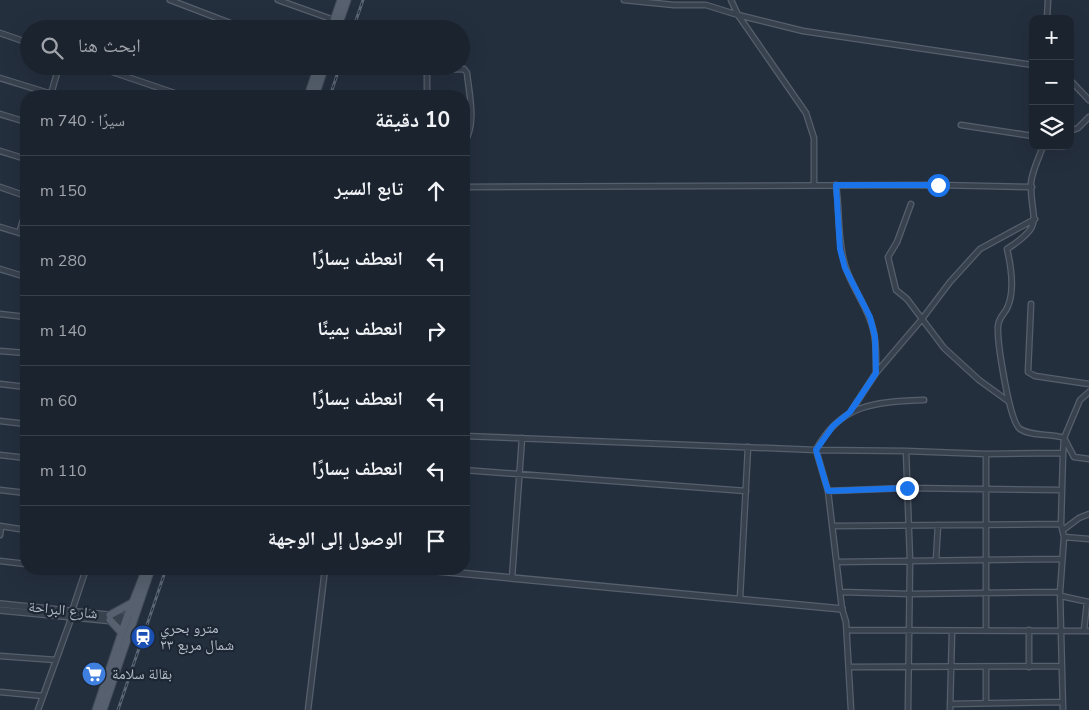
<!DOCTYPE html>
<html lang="ar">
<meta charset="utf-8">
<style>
:root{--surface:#1b232e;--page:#282f3a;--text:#f1f3f6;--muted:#a0a4aa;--line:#39404a}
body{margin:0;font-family:"Nunito Sans","Noto Naskh Arabic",sans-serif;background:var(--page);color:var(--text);direction:rtl}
.controls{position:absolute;right:15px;top:15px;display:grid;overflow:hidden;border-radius:10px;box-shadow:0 5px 20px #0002}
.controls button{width:45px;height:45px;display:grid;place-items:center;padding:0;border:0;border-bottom:1px solid var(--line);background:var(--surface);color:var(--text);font:25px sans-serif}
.stop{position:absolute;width:15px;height:15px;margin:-11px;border:4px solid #1a73e8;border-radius:50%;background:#fff}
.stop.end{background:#1a73e8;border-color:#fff;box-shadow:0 1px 5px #0008}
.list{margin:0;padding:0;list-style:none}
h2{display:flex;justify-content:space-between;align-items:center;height:65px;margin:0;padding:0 20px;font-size:21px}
h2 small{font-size:16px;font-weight:400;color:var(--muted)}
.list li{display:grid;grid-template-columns:32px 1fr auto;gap:15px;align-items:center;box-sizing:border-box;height:70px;padding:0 20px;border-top:1px solid var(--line)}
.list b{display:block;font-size:19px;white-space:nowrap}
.list em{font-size:16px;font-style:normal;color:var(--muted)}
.icon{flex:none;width:28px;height:28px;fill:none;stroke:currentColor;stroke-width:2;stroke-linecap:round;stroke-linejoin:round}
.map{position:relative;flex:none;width:1089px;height:710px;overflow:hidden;direction:ltr}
.search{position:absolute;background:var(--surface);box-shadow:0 5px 20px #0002;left:20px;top:20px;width:450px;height:55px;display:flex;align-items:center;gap:12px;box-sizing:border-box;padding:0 18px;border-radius:28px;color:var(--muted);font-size:19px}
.panel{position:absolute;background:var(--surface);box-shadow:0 5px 20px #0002;left:20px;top:90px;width:450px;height:485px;border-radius:20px;direction:rtl}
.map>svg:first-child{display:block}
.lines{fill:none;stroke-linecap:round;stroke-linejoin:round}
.minor-casing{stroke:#565f6c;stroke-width:7}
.tertiary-casing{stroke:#565f6c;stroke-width:8}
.primary-casing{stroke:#414a57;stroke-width:9}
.minor{stroke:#38414e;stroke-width:4.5}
.tertiary{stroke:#38414e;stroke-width:5.5}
.primary{stroke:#56606e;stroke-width:7}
.rail-casing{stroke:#5a6575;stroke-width:3}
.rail{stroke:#1d2633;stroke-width:1;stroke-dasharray:4;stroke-linecap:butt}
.route{stroke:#1a73e8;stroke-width:6}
.labels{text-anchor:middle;stroke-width:4.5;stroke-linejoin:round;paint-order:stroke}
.street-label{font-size:15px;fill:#b4bcc9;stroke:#1d2633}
.poi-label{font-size:15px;fill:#b4bcc9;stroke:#1d2633;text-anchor:start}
</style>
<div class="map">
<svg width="1089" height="710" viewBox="0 0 1089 710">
<rect width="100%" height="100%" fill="#242f3e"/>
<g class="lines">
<defs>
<path id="minor" d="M170,0L246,29
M278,0L334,20
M624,0L674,5H706L738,15L803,31L1033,65
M731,0L738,15L806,113L814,138V185
M1047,19L1048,0
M0,33L29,43
M95,66L183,96
M365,66L372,70L464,69L467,73C469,94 477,124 464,143
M427,69V96
M0,78L58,96
M1070,80L1089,100
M51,94L59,66
M0,114L26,122
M961,125L1033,136
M1070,131L1078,128L1089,117
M1043,146C1039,158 1032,171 1031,183C1030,221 1047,223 1007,249C1011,266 1015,289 1008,306C1006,313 999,316 998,326C997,341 1009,421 1020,429C1032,437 1051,433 1064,438L1074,457L1089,459
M0,151L26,159
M836,185C840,211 837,239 845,265C850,283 862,299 869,317C877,335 876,354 876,373
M0,187L26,196
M464,187L938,185L1032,187
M911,204L897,242L888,257L896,290L907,299L944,348L979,380L1008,401
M0,227L26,235
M19,233L26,211
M0,269L26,277
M1031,304L1028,372L1035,376L1089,384
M0,314L26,317
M0,351L26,353
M0,384L26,387
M851,411L876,373L922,319L950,282L980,249L1035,219
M0,421L26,424
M464,436L816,450L906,451L986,454L1063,453
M906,451L910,560L908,710
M986,454V630
M0,455L26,458
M464,470L746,491
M0,490L26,493
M828,491L907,488L1061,490
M0,526L26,530
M833,526L1061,524
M25,530L26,515
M1063,530L1079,518L1089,514
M0,535L1,527
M1064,537L1089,539
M936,560L938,525
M0,561L26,564
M837,562L1061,559
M512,578L522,438
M841,592L910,594L1060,592
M1061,596L1089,602
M740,598L748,447
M72,611L86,569
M848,630L1089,631
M1084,630L1087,602
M0,656L56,660
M850,667L1062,666
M1029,667V630
M0,692L43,696
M986,702V668
M950,704L1062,702
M38,710L72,616
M308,710L325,569
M851,710L846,622L842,609L828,491L816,450C841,403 876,402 924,400
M950,710L952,631
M1063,710L1060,592L1064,537L1061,524L1063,453L1064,438L1080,400L1089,392"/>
<path id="tertiary" d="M416,569L842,609
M0,604L127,617
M0,610L125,622"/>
<path id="primary" d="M331,29L341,0
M337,29L347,0
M308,96L318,66
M315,96L325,66
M110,615L132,603
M110,620L121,632
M96,710L127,617L146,569
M103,710L151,569"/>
</defs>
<use href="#minor" class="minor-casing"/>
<use href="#tertiary" class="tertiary-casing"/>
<use href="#primary" class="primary-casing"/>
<use href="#minor" class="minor"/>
<use href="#tertiary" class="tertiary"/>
<use href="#primary" class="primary"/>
<defs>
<path id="rail" d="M353,29L363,0
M330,96L340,66
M118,710L166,569"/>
</defs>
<use href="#rail" class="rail-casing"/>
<use href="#rail" class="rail"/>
</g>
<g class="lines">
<path class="route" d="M907,488L828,491L816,450L833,426L850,412L876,373L875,337L870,317L845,268L840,249L836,185H938"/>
</g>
<defs>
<symbol id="station-disc" viewBox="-11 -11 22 22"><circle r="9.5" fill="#1a4fb4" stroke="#1d2633"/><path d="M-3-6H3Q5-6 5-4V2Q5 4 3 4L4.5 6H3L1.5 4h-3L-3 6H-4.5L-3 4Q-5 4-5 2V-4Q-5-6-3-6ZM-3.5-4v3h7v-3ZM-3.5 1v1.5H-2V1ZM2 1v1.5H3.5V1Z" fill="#fff"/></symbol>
<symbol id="supermarket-disc" viewBox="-11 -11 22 22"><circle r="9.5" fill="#3f7fe0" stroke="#1d2633"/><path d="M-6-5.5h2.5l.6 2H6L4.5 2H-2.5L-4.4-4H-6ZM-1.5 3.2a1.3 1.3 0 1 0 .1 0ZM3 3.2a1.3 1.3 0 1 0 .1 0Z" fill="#fff"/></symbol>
</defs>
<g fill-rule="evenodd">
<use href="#station-disc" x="129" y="623" width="28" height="28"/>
<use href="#supermarket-disc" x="80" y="660" width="28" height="28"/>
</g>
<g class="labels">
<g class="street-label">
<text transform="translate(63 610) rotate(6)" y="5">شارع البراحة</text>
</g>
<g class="poi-label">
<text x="160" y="633">مترو بحري<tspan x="160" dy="17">شمال مربع ٢٣</tspan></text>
<text x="112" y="679">بقالة سلامة</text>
</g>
</g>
</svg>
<div class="controls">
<button>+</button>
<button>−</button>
<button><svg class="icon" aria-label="layers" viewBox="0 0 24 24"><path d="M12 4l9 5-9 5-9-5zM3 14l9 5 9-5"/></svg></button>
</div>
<div class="stop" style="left:938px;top:185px"></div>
<div class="stop end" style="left:907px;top:488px"></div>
<div class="search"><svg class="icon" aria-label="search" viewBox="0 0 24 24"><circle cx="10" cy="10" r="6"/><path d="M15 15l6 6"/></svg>ابحث هنا</div>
<section class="panel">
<h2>10 دقيقة<small>سيرًا · 740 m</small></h2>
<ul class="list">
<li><svg class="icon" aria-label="ahead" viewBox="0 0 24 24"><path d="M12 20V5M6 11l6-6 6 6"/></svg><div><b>تابع السير</b></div><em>150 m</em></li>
<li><svg class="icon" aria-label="left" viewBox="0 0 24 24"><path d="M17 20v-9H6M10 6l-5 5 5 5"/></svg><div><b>انعطف يسارًا</b></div><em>280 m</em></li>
<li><svg class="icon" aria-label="right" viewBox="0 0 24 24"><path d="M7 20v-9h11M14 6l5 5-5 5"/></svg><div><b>انعطف يمينًا</b></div><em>140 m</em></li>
<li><svg class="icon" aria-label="left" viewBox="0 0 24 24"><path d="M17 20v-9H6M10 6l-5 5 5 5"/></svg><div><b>انعطف يسارًا</b></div><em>60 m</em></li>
<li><svg class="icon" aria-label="left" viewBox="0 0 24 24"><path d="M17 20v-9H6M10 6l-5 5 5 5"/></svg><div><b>انعطف يسارًا</b></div><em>110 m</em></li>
<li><svg class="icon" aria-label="arrive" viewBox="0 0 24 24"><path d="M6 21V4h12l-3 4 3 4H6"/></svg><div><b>الوصول إلى الوجهة</b></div></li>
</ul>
</section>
</div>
